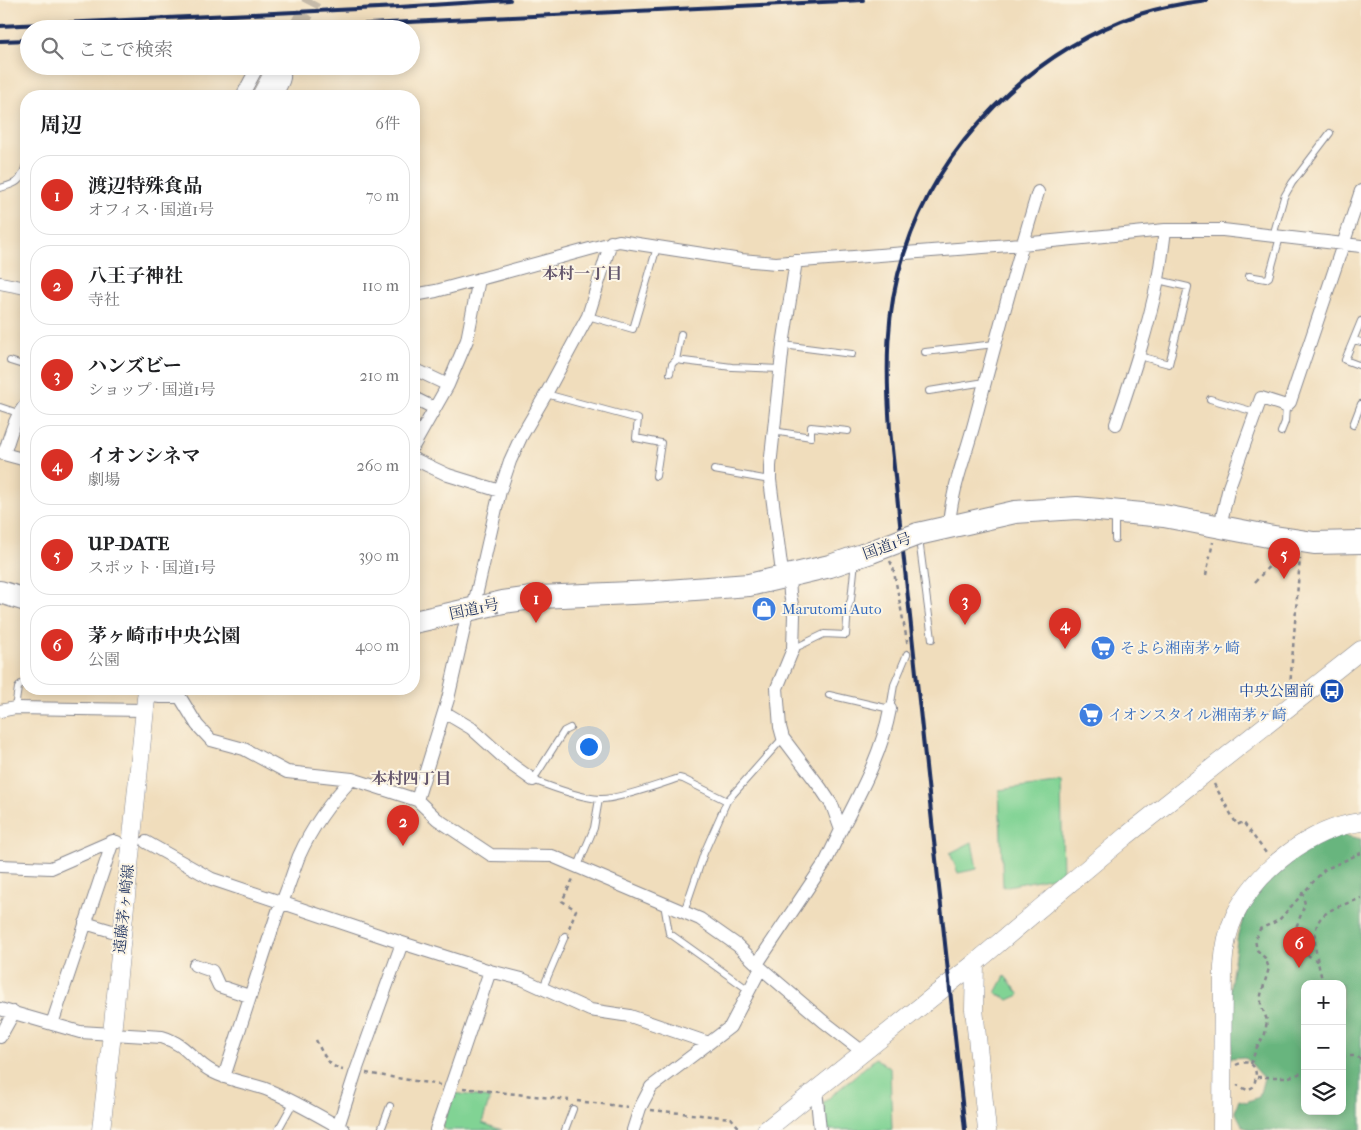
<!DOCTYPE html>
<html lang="ja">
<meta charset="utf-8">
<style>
:root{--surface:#fff;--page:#f2f2f2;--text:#202124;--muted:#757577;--line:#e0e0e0;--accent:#d93025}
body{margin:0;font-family:"IM FELL French Canon","Noto Serif JP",serif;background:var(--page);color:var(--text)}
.controls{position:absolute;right:15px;bottom:15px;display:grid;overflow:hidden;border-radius:10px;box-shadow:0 2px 12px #0003}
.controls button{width:45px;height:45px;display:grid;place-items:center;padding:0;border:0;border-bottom:1px solid var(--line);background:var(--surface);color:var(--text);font:25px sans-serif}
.you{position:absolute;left:588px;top:746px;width:18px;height:18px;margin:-12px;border:4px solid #fff;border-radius:50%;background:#1a73e8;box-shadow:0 0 0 8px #1a73e833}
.badge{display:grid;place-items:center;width:32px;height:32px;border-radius:50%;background:var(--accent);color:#fff;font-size:16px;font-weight:700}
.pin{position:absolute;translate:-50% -41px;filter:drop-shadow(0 1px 2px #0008)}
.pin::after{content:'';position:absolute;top:26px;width:18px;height:15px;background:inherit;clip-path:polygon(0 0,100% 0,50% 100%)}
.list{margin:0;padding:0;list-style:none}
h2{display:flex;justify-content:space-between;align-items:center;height:65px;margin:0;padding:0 20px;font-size:21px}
h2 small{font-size:16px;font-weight:400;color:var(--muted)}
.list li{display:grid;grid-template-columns:32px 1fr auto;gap:15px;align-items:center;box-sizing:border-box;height:80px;margin:0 10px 10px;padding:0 10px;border:1px solid var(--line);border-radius:20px}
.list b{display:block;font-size:19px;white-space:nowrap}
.list p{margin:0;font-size:16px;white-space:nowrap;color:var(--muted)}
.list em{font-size:16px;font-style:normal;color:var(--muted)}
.icon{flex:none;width:28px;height:28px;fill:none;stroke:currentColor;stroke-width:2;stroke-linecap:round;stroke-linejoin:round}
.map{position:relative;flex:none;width:1361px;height:1130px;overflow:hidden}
.search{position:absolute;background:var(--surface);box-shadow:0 2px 12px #0003;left:20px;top:20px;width:400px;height:55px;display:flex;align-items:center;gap:12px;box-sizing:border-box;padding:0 18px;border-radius:28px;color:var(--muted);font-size:19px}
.panel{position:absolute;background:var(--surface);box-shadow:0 2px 12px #0003;left:20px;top:90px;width:400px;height:605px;border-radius:20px}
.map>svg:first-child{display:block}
.green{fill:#81d394;stroke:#4e8179}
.forest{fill:#68b57e;stroke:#42726e;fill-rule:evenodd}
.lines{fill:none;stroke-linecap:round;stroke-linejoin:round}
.secondary-tunnel{stroke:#c5baa9;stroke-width:18;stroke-dasharray:18 9;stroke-linecap:butt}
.lane-casing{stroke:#86868d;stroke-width:8}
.street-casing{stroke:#86868d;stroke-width:14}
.secondary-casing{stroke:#86868d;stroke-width:19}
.highway-casing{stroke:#86868d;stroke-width:24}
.path{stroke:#86868d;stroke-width:2.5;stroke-dasharray:4 4;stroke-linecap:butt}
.lane{stroke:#fff;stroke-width:6}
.street{stroke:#fff;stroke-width:12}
.secondary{stroke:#fff;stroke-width:18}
.highway{stroke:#fff;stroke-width:22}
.rail{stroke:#1b2f5e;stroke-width:4}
.highway-bridge-casing{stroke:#86868d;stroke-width:24;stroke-linecap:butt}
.path-bridge{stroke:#86868d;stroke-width:2.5;stroke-dasharray:4 4;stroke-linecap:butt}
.highway-bridge{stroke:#fff;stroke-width:22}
.labels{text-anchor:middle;stroke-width:4;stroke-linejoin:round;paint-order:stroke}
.street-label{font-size:15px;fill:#1b2f5e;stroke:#fcf5e5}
.shop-label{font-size:15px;fill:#366cbe;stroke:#fcf5e5;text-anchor:start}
.transit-label{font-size:15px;fill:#164399;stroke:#fcf5e5;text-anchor:end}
.neighbourhood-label{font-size:16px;font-weight:bold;fill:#63556c;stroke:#fcf5e5}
</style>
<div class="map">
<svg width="1361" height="1130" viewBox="0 0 1361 1130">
<rect width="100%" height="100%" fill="#fcf5e5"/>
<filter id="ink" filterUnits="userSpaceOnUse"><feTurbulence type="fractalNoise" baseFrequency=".02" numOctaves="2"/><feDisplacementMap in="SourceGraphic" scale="10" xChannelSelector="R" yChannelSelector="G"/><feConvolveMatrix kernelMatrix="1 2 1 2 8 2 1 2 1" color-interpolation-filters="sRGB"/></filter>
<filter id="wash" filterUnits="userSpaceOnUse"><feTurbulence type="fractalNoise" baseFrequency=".0096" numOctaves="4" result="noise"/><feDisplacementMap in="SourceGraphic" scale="20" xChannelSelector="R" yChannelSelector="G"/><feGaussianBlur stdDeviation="1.12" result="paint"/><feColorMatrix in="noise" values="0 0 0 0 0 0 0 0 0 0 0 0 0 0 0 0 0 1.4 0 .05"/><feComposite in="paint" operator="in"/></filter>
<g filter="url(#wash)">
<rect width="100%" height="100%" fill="#f0ddbc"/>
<path class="green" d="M1061,781L1063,875L1003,887L999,790Z
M972,842L977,869L958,873L950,853Z
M1005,976L1020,995L1009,1000L996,993Z
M876,1058L890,1068L892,1130H826L823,1103Z
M454,1093L490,1098L482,1123L502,1130H447L442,1128Z"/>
<path class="forest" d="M1338,834L1361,839V1130H1251L1242,1125L1235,1111L1239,1100L1246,1102L1259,1097L1264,1078L1245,1057L1230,1058L1232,1044L1228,1026L1229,995L1238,934L1247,908L1271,876L1296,852ZM1305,984H1342V1111H1305Z"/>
</g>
<g filter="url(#ink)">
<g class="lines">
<path class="secondary-tunnel" d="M297,29L312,0"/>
<defs>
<path id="lane" d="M0,188C17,183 20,183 26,165
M1273,236L1284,197L1292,183L1330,133
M1249,276L1266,279L1269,277L1280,237
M588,316L633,329L657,247
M1361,321L1345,360L1361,366
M1354,340L1361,342
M783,345L852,354
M925,352L995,344
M1139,356L1169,364L1188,287L1158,280
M676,360L732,367L780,369
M10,361L26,366
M670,373L672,364L676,360L681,334
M929,391L985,382
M546,394L638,419L636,438L661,443L656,476
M1210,399L1255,412
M0,407L18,413
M1353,425L1361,404
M773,431L811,437V427L848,431
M1281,432L1285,422L1286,406
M714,470L770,480
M1115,516V539
M919,539L932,639
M793,649L824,634L846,635L848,607L851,600L855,561
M829,695L890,709L894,685L907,654
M15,708L18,688L21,684L26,683
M570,728L564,731L533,780C551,787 582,798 600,799C617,800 661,784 679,778L683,779L727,801
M578,866L594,828L599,799
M664,904L669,933L750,991
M684,912L704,853L727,801L783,738
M542,990L565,936
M278,1130L293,1103
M381,1130L390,1106
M565,1130L573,1109"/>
<path id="street" d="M242,96L258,66
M275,96C280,87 291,74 278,66
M0,283L26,288
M414,295L436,291L619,241L741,260L776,263L1022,244L1165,230H1223L1361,246
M414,369L448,385
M414,398L434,408
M1116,424C1132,377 1148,329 1158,279C1161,263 1163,246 1165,230
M414,445L448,385L467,340L479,279
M0,453L26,460
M4,454C10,436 14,418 26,404
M414,459L448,475L500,491
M949,526C951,490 966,455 975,420C995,344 1015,268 1038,192
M1220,526L1229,487L1261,398L1286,406L1290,402L1361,191
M785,577L781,565L770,480V466L783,345L796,261
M146,695L160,697H180L197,725L211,740L244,749L287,772L352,779L417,800L437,819L491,855L552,856L700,919L737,945L761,968L823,1021L863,1052
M0,711L15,708L144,710
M444,712L471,728L512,765L533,780
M417,800L448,699L466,620L473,609L500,491L510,461L521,437L546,394L588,316L611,242
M841,830C861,791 882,753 890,709
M146,842L212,879L402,943L490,971L522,979L590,1010L630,1016L709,1043
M0,866L51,868L113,841L117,842
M85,923L122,934
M757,964L826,861L841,830L832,805L820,787L783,738L780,727L777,688L793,649L794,615L790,594L789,576
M195,965L212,971L219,986L249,996
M0,1009L80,1032L162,1037C188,1045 192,1061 213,1072C230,1081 250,1083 268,1090C294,1101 320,1116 344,1130
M52,1024L113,841
M0,1037L14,1012
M224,1077L278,911C287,893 292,874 299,856C311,829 331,801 352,779
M816,1089L820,1130
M337,1130L356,1071L402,943
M436,1130L490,971
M633,1130L640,1108L651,1087L730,1027L761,968"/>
<path id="secondary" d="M261,96L274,72
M975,963L974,1009L987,1130
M101,1130L112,1034L147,689
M766,1130L975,963L1126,836L1361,650
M1222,1130L1223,967C1224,949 1227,932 1235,915C1257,870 1311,828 1361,822"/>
<path id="highway" d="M918,534L1015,512L1077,508L1164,516L1268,536L1314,543L1361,542
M0,592L26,600
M414,622L503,602L539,597L654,592L749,585L830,566L871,552"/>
</defs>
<use href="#lane" class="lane-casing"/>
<use href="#street" class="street-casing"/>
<use href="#secondary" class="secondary-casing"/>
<use href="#highway" class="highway-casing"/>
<path class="path" d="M890,561L893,567L908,646
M1206,575L1213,542
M1255,582L1279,555
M1290,687L1300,558
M1214,784L1237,825L1243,822L1266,853
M1302,892L1305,904L1292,938C1296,950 1308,955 1319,962
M569,928L576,910L562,901L574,877
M1323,984C1319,964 1306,928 1325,914C1335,906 1350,903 1361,898
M316,1040C322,1052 328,1067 343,1070
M1342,1056H1354L1361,1059
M1251,1064L1256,1049L1265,1034L1267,1020L1261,1005V995L1269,968L1265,958L1257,950L1255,940L1260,929L1279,920L1324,870L1361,853
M1236,1065C1254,1056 1260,1072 1253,1087L1247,1090L1237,1085
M366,1073L440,1085
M1257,1077H1289L1305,1072
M463,1088L569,1100
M577,1101L628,1107
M651,1110L731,1118L741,1130"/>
<use href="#lane" class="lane"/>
<use href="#street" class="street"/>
<use href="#secondary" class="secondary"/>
<use href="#highway" class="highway"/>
<path class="rail" d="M0,26L399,7L510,0
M134,29L274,22
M266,29L863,0
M0,41L29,40
M965,1130L890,430C886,371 885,311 904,254C939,143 1031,52 1140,14C1162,7 1184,3 1207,0"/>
<defs>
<path id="highway-bridge" d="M871,552L918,534"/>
</defs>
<use href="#highway-bridge" class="highway-bridge-casing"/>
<path class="path-bridge" d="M488,596L500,616"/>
<use href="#highway-bridge" class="highway-bridge"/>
</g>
</g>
<defs>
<symbol id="shop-disc" viewBox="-11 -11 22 22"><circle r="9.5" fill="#3f7fe0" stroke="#fcf5e5"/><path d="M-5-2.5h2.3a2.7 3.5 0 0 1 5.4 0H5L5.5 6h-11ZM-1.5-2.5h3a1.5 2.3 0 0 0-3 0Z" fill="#fff"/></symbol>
<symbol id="supermarket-disc" viewBox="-11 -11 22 22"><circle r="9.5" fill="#3f7fe0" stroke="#fcf5e5"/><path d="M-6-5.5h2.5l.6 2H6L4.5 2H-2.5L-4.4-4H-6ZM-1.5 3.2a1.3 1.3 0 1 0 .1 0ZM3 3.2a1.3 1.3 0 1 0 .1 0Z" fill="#fff"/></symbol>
<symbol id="bus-disc" viewBox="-11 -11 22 22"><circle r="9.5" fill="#1a4fb4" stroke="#fcf5e5"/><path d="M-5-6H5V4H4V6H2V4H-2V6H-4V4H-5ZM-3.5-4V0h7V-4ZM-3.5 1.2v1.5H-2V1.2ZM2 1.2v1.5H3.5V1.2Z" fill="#fff"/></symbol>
</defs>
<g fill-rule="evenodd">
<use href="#shop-disc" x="750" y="595" width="28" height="28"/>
<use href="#supermarket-disc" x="1089" y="634" width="28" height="28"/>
<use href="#bus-disc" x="1318" y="677" width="28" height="28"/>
<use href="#supermarket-disc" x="1077" y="701" width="28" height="28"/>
</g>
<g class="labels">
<g class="street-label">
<text transform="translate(887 546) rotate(-20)" y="5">国道1号</text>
<text transform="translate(474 609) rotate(-12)" y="5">国道1号</text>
<text transform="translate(124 909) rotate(-84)" y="5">遠藤茅ヶ崎線</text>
</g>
<g class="shop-label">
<text x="782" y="614">Marutomi Auto</text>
<text x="1120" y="653">そよら湘南茅ヶ崎</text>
<text x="1108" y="720">イオンスタイル湘南茅ヶ崎</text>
</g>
<g class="transit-label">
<text x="1314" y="696">中央公園前</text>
</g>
<g class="neighbourhood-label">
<text x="582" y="279">本村一丁目</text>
<text x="411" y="784">本村四丁目</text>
</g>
</g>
</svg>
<div class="controls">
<button>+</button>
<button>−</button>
<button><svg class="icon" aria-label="layers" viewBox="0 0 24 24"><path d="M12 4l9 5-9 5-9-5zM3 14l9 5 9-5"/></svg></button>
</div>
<div class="you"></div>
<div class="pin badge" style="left:536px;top:623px">1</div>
<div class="pin badge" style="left:403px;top:846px">2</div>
<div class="pin badge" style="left:965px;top:625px">3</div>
<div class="pin badge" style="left:1065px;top:649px">4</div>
<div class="pin badge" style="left:1284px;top:579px">5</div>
<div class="pin badge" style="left:1299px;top:968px">6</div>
<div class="search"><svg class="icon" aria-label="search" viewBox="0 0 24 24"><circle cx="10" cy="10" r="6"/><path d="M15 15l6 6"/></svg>ここで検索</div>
<section class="panel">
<h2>周辺<small>6件</small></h2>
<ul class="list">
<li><span class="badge">1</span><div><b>渡辺特殊食品</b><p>オフィス · 国道1号</p></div><em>70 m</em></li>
<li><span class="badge">2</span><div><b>八王子神社</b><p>寺社</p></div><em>110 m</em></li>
<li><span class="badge">3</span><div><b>ハンズビー</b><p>ショップ · 国道1号</p></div><em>210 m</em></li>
<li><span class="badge">4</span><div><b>イオンシネマ</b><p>劇場</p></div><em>260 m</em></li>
<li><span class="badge">5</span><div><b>UP-DATE</b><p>スポット · 国道1号</p></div><em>390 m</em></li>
<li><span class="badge">6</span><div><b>茅ヶ崎市中央公園</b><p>公園</p></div><em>400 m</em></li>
</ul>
</section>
</div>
